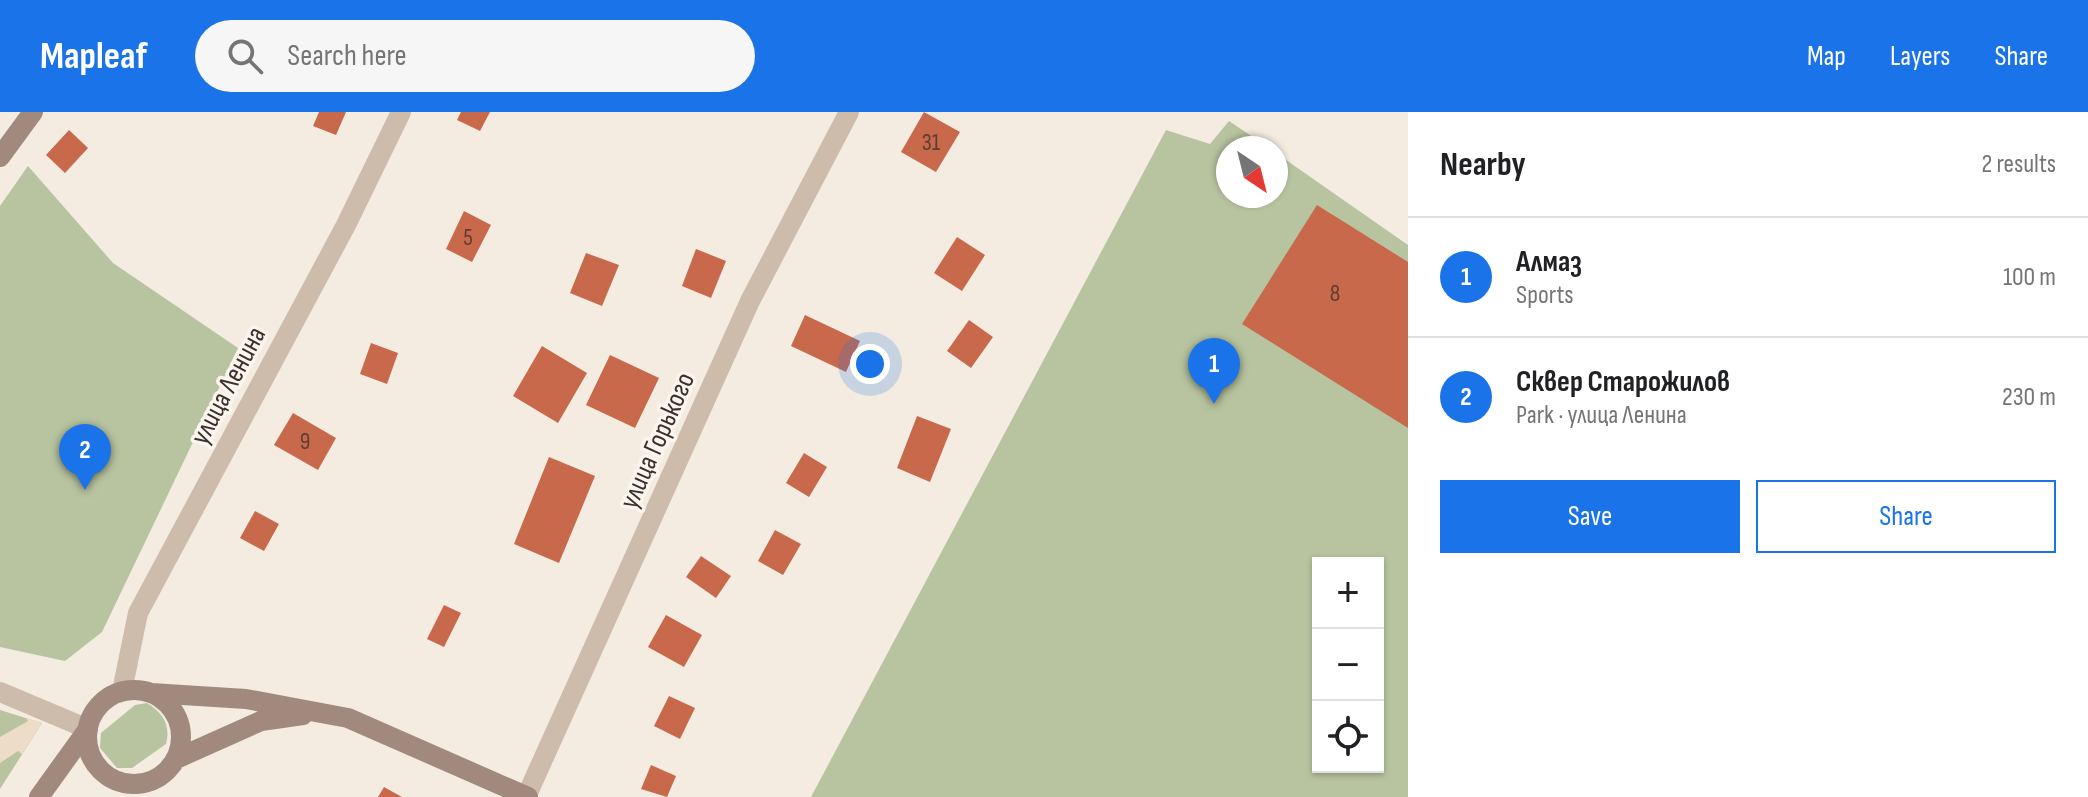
<!DOCTYPE html>
<meta charset="utf-8">
<style>
:root{--surface:#fff;--page:#f6f6f6;--text:#202124;--muted:#757577;--line:#e0e0e0;--accent:#1a73e8}
body{margin:0;font-family:"Sofia Sans Condensed",sans-serif;background:var(--page);color:var(--text)}
.controls{position:absolute;right:24px;bottom:24px;display:grid;overflow:hidden;border-radius:0px;box-shadow:0 2px 6px #0004}
.controls button{width:72px;height:72px;display:grid;place-items:center;padding:0;border:0;border-bottom:2px solid var(--line);background:var(--surface);color:var(--text);font:40px sans-serif}
.compass{position:absolute;left:1216px;top:24px;width:72px;height:72px;border-radius:50%;background:var(--surface);box-shadow:0 2px 6px #0004;rotate:145deg}
.you{position:absolute;left:870px;top:252px;width:28px;height:28px;margin:-20px;border:6px solid #fff;border-radius:50%;background:#1a73e8;box-shadow:0 0 0 12px #1a73e833}
.badge{display:grid;place-items:center;width:52px;height:52px;border-radius:50%;background:var(--accent);color:#fff;font-size:26px;font-weight:700}
.pin{position:absolute;translate:-50% -66px;filter:drop-shadow(0 2px 4px #0008)}
.pin::after{content:'';position:absolute;top:42px;width:28px;height:24px;background:inherit;clip-path:polygon(0 0,100% 0,50% 100%)}
.list{margin:0;padding:0;list-style:none}
h2{display:flex;justify-content:space-between;align-items:center;height:104px;margin:0;padding:0 32px;font-size:34px}
h2 small{font-size:26px;font-weight:400;color:var(--muted)}
.list li{display:grid;grid-template-columns:52px 1fr auto;gap:24px;align-items:center;box-sizing:border-box;height:120px;padding:0 32px;border-top:2px solid var(--line)}
.list b{display:block;font-size:30px;white-space:nowrap}
.list p{margin:0;font-size:26px;white-space:nowrap;color:var(--muted)}
.list em{font-size:26px;font-style:normal;color:var(--muted)}
.actions{display:flex;gap:16px;padding:24px 32px}
.actions a{flex:1;padding:18px 0;border:2px solid var(--accent);border-radius:0px;text-align:center;font-size:28px;color:var(--accent)}
.actions .main{background:var(--accent);color:#fff}
.icon{flex:none;width:44px;height:44px;fill:none;stroke:currentColor;stroke-width:2;stroke-linecap:round;stroke-linejoin:round}
.map{position:relative;flex:none;width:1408px;height:685px;overflow:hidden}
header{display:flex;align-items:center;gap:48px;box-sizing:border-box;height:112px;padding:0 40px;background:var(--accent);color:#fff}
header strong{font-size:38px}
nav{display:flex;gap:44px;margin-inline-start:auto;font-size:28px}
.search{width:560px;height:72px;background:var(--page);display:flex;align-items:center;gap:20px;box-sizing:border-box;padding:0 28px;border-radius:44px;color:var(--muted);font-size:30px}
main{display:flex}
aside{flex:1;background:var(--surface)}
.map>svg:first-child{display:block}
.green{fill:#b8c4a0;fill-rule:evenodd}
.plaza{fill:#ecdcc8}
.building{fill:#c8694b}
.lines{fill:none;stroke-linecap:round;stroke-linejoin:round}
.street{stroke:#cdbbac;stroke-width:20}
.secondary{stroke:#a18a7d;stroke-width:20}
.labels{text-anchor:middle;stroke-width:7;stroke-linejoin:round;paint-order:stroke}
.number-label{font-size:24px;fill:#5e3e33}
.street-label{font-size:28px;fill:#3b302b;stroke:#fbf5ee}
</style>
<header>
<strong>Mapleaf</strong>
<div class="search"><svg class="icon" aria-label="search" viewBox="0 0 24 24"><circle cx="10" cy="10" r="6"/><path d="M15 15l6 6"/></svg>Search here</div>
<nav><a>Map</a><a>Layers</a><a>Share</a></nav>
</header>
<main>
<div class="map">
<svg width="1408" height="685" viewBox="0 0 1408 685">
<rect width="100%" height="100%" fill="#f4ebe1"/>
<path class="green" d="M1229,9L1269,36H1228V84H1276V41L1408,133V685H811L1166,18L1210,32ZM1318,451H1378V655H1318Z
M28,54L113,151L238,236L102,520L65,549L0,535V94Z
M147,591C163,601 171,613 166,632L132,656H117L100,636L101,621L135,593Z
M0,598L42,611L0,677Z"/>
<path class="plaza" d="M26,606L42,611L22,642L18,639L0,651V625L28,609Z"/>
<path class="building" d="M319,0H346L336,23L313,14Z
M461,0H490L480,19L457,8Z
M924,0L960,20L936,60L901,40Z
M69,18L88,36L65,61L46,43Z
M1317,93L1408,150V316L1242,212Z
M464,99L491,113L472,150L446,137Z
M957,125L985,143L962,179L934,161Z
M696,137L726,149L711,186L682,174Z
M586,141L619,153L602,194L570,181Z
M805,203L860,229L846,260L791,234Z
M969,208L993,225L971,256L947,239Z
M371,231L398,241L387,272L360,262Z
M542,234L587,261L558,311L513,284Z
M610,243L659,266L635,316L586,293Z
M293,301L336,326L318,358L274,333Z
M917,304L951,317L930,370L897,356Z
M804,341L827,355L809,385L786,371Z
M549,345L595,364L559,451L514,432Z
M255,399L279,412L264,439L240,426Z
M775,418L801,432L783,463L758,449Z
M701,444L731,464L716,486L686,465Z
M444,493L461,501L444,535L427,527Z
M666,503L702,523L684,555L648,535Z
M669,584L695,596L680,627L654,614Z
M651,653L676,664L667,685L641,677Z
M384,675L402,685H378Z"/>
<g class="lines">
<path class="street" d="M122,579L138,501L346,113L401,0
M0,580L88,617
M526,685L750,189L849,0"/>
<path class="secondary" d="M0,45L33,0
M87 625a47 47 0 1 1 94 0a47 47 0 1 1-94 0Z
M151,581L246,587L348,606L528,685
M176,647L261,609L303,603
M39,685L88,617"/>
</g>
<g class="labels">
<g class="number-label">
<text x="931" y="38">31</text>
<text x="468" y="133">5</text>
<text x="1335" y="189">8</text>
<text x="305" y="337">9</text>
</g>
<g class="street-label">
<text transform="translate(227 273) rotate(-62)" y="10">улица Ленина</text>
<text transform="translate(656 328) rotate(-66)" y="10">улица Горького</text>
</g>
</g>
</svg>
<div class="controls">
<button>+</button>
<button>−</button>
<button><svg class="icon" aria-label="locate" viewBox="0 0 24 24"><circle cx="12" cy="12" r="6"/><path d="M12 2v4M12 18v4M2 12h4M18 12h4"/></svg></button>
</div>
<svg class="compass" viewBox="-18 -18 36 36"><path d="M0-13l5 13h-10z" fill="#e53935"/><path d="M0 13l5-13h-10z" fill="#757577"/></svg>
<div class="you"></div>
<div class="pin badge" style="left:1214px;top:292px">1</div>
<div class="pin badge" style="left:85px;top:378px">2</div>
</div>
<aside>
<h2>Nearby<small>2 results</small></h2>
<ul class="list">
<li><span class="badge">1</span><div><b>Алмаз</b><p>Sports</p></div><em>100 m</em></li>
<li><span class="badge">2</span><div><b>Cквер Старожилов</b><p>Park · улица Ленина</p></div><em>230 m</em></li>
</ul>
<div class="actions"><a class="main">Save</a><a>Share</a></div>
</aside>
</main>
